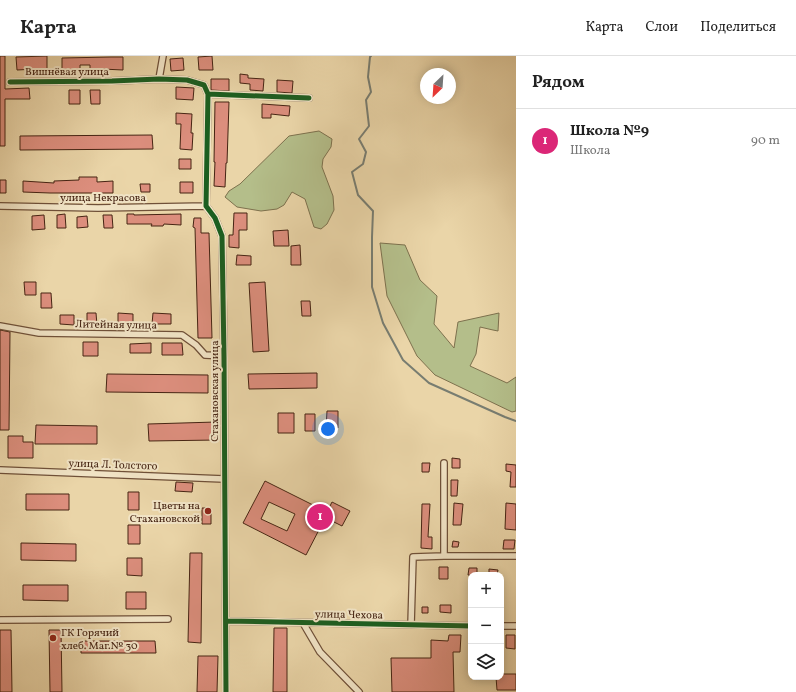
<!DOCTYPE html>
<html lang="ru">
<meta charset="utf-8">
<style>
:root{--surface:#fff;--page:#f2f2f2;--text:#222;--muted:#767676;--line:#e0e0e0;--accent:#db2777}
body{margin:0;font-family:Vollkorn,serif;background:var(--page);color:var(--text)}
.controls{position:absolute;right:12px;bottom:12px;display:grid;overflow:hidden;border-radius:8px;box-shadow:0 2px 10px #0003}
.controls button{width:36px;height:36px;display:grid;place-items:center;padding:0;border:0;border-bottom:1px solid var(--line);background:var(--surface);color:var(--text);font:20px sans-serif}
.compass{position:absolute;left:420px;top:12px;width:36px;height:36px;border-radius:50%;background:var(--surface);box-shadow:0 2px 10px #0003;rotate:205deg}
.you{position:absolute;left:328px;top:373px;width:14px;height:14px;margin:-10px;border:3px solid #fff;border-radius:50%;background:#1a73e8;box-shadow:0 0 0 6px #1a73e833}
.badge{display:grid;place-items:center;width:26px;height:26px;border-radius:50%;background:var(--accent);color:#fff;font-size:13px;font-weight:700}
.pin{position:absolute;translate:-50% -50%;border:2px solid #fff;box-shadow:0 1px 4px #0006}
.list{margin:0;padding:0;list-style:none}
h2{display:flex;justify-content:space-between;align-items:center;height:52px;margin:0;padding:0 16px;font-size:17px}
h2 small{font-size:13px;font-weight:400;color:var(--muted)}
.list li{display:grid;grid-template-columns:26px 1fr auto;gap:12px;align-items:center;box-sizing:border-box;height:64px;padding:0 16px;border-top:1px solid var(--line)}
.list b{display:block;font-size:15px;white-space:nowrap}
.list p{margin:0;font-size:13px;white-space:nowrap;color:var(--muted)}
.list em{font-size:13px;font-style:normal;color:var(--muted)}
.icon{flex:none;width:22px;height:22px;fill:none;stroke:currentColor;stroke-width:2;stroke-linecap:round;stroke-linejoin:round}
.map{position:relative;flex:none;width:516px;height:636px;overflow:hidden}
header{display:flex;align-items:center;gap:24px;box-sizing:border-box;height:56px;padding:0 20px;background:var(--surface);border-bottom:1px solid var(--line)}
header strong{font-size:19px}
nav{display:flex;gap:22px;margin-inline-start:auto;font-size:14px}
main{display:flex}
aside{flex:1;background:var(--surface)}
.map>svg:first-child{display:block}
.green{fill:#b4be8a;stroke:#7d714e}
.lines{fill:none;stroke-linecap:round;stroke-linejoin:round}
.stream{stroke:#787d71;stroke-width:2}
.building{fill:#dc8e7d;stroke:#462413;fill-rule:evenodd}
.minor-casing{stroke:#6f5038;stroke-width:8}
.minor{stroke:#f1e4c6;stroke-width:5.5}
.cycleway-casing{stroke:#f1e4c6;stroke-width:8}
.cycleway{stroke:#1b5e20;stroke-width:5}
.poi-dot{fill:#8f2418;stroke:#f1e4c6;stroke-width:1.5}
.labels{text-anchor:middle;stroke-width:4;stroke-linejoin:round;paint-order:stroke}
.street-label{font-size:11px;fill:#462413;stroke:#f1e4c6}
.poi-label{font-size:11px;fill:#462413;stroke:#f1e4c6;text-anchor:end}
</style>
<header>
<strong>Карта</strong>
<nav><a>Карта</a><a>Слои</a><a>Поделиться</a></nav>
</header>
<main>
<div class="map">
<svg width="516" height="636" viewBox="0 0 516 636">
<rect width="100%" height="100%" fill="#ead5a8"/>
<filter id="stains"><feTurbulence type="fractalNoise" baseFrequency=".005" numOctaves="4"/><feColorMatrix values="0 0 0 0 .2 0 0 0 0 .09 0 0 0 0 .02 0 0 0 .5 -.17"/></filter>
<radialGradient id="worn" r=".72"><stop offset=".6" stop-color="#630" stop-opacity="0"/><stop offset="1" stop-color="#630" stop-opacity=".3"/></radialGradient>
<path class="green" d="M319,75L332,83L331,91L323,103L322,111L333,140L334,154L327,168L321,173L314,171L305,143L292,136L284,149L277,153L261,155L237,151L225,141L229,135L240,128L289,80Z
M380,187L405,189L420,224L437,240L434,268L454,292L458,266L499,257L498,275L493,274L480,271L476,298L470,310L507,327L516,321V355L512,356L435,319L417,300L387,240Z"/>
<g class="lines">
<path class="stream" d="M371,0L370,1L368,21L371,36L366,44L369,70L359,83L366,96L363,108L352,116L358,139L373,155L372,181V231L383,267L403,304L429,327L505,361L516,365"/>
</g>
<path class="building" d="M0,0H5V33L29,32L30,43H5V90H0Z
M47,0V14H36V13L17,14L16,1Z
M212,0L213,14H199L198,1Z
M111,1H123V14L102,13V14H90V9H80V14H62V2Z
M183,2L184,14L171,15L170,3Z
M240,18L248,19V22L264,23L263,35L250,34V28L240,27Z
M211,23H229V35L211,34Z
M277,24L293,25L292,37L277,36Z
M176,31L194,32L193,44L176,43Z
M69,34H80V48H69Z
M90,34H100V48H91Z
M215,46H229L227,107H226L225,131L214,130L215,106H214Z
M262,48L290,50L289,60L271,58V62H262Z
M176,57L192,58L191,77H193L192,94L180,93L181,68H176Z
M152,79L153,93L20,94V80Z
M179,103H191V113H179Z
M79,121H97V126L113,125V137H50L23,136V125L54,127V125L79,124Z
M0,124H6V137H0Z
M180,126H193V137H180Z
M140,128H150V136H141Z
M234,157H247V174H239V192L229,191V179H233Z
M65,158L66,172H57V159Z
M127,158H134V159L181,158V169L164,168L163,170H151L152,168H127Z
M44,159L45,173L32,174V160Z
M103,159H112L113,172H104Z
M87,160L88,171L77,172V161Z
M194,162H201V177H209L212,282H198L195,172L193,171Z
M288,174L289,190H274L273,175Z
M300,189L301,209H291V190Z
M237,199L251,200V209H236Z
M24,226H36V239H25Z
M265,226L269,295L253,296L249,227Z
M41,237H51L52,252H41Z
M301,245H310L311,260H302Z
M87,257H96L97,269H87Z
M118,257L133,258V269L118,268Z
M153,257L171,258V268H152Z
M60,259H74V269L60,268Z
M0,274L10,276L9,374H0Z
M83,286H98V300H83Z
M151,287V297H130V288Z
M162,287H182L183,299H162Z
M317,317V332L249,333L248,318Z
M107,318L208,319V337L106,336Z
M327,355H338V372H326Z
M278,357H294V377H278Z
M305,358H315V375H305Z
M216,366L217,384L149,385L148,368Z
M36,369L97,370V388H35Z
M8,380H23V386H33V402H8Z
M452,402L460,403V412H452Z
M422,407H430L429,416H422Z
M506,408L516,409V431H510L511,416L506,415Z
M451,424H458L457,440H451Z
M265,425L327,456L332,446L350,455L342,470L330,464L327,470L322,468L306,499L243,467ZM269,446L295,458L287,475L261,463Z
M176,426L193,427L192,436L175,435Z
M128,436H139V454H128Z
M26,438H69V454H26Z
M454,447L463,448L461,469H453Z
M506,447L516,448V474L505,473Z
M422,448H430L428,481H432V493L421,492Z
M202,452H211V468H202Z
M128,469H140V488H128Z
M504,484H515L514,493H503Z
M453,485L459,486L458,491H452Z
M21,487L76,488V505L21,504Z
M190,497H202L201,587L188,586Z
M127,502H142V520L127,519Z
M439,511H448V523H439Z
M469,512H477V519H468Z
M489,513L498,514L497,519H489Z
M23,529H68V545L23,544Z
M126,536H146V553H126Z
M440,549H451V557L440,556Z
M422,551H428V557H422Z
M274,572H287V636H273Z
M0,574H11L12,636H0Z
M49,574H61L62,636H50Z
M449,579H461L460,596H453L454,636H392L391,602H431V584L448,585Z
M506,579H515V593L506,592Z
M81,585H155L156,597H81Z
M198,600H218L217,636H197Z
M501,618H516V634H497L496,621H501Z"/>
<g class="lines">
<defs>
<path id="minor" d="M159,23L163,0
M10,26L112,25L159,23L187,24L204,29L208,38L309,42
M208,38L206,150L215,162L222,180L224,301L226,636
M0,150L98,152L206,150
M0,270L39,277L182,279L196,289L205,299L224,300
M0,414L224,423
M444,500V407
M0,564L168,563
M226,565L471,570
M303,567L320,596L359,636
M411,569L413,501L444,500H516
M501,570H516"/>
</defs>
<use href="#minor" class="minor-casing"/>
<use href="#minor" class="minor"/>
<defs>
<path id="cycleway" d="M10,26L112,25L159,23L187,24L204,29L208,38L309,42
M208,38L206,150L215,162L222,180L224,301L226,636
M226,565L471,570"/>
</defs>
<use href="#cycleway" class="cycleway-casing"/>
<use href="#cycleway" class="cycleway"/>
</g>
<g class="poi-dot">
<circle cx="208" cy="455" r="4"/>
<circle cx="53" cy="582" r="4"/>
</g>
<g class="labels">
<g class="street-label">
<text x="67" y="19">Вишнёвая улица</text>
<text x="103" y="145">улица Некрасова</text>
<text transform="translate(116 268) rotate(1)" y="4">Литейная улица</text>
<text transform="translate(214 335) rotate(-90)" y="4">Стахановская улица</text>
<text transform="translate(113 408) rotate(2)" y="4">улица Л. Толстого</text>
<text transform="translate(349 558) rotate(1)" y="4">улица Чехова</text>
</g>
<g class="poi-label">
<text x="200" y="453">Цветы на<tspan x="200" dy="13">Стахановской</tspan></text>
<text x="61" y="580" text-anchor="start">ГК Горячий<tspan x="61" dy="13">хлеб. Маг.№ 30</tspan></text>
</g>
</g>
<rect width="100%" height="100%" filter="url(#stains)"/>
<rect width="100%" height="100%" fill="url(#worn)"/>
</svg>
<div class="controls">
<button>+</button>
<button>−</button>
<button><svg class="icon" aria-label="layers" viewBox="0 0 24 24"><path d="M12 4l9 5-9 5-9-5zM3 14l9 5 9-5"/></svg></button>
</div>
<svg class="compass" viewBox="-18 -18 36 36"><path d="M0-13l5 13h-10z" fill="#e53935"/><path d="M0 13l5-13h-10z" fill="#767676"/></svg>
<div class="you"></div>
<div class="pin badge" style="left:320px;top:461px">1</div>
</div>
<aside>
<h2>Рядом<small></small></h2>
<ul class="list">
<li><span class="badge">1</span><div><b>Школа №9</b><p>Школа</p></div><em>90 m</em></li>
</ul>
</aside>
</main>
